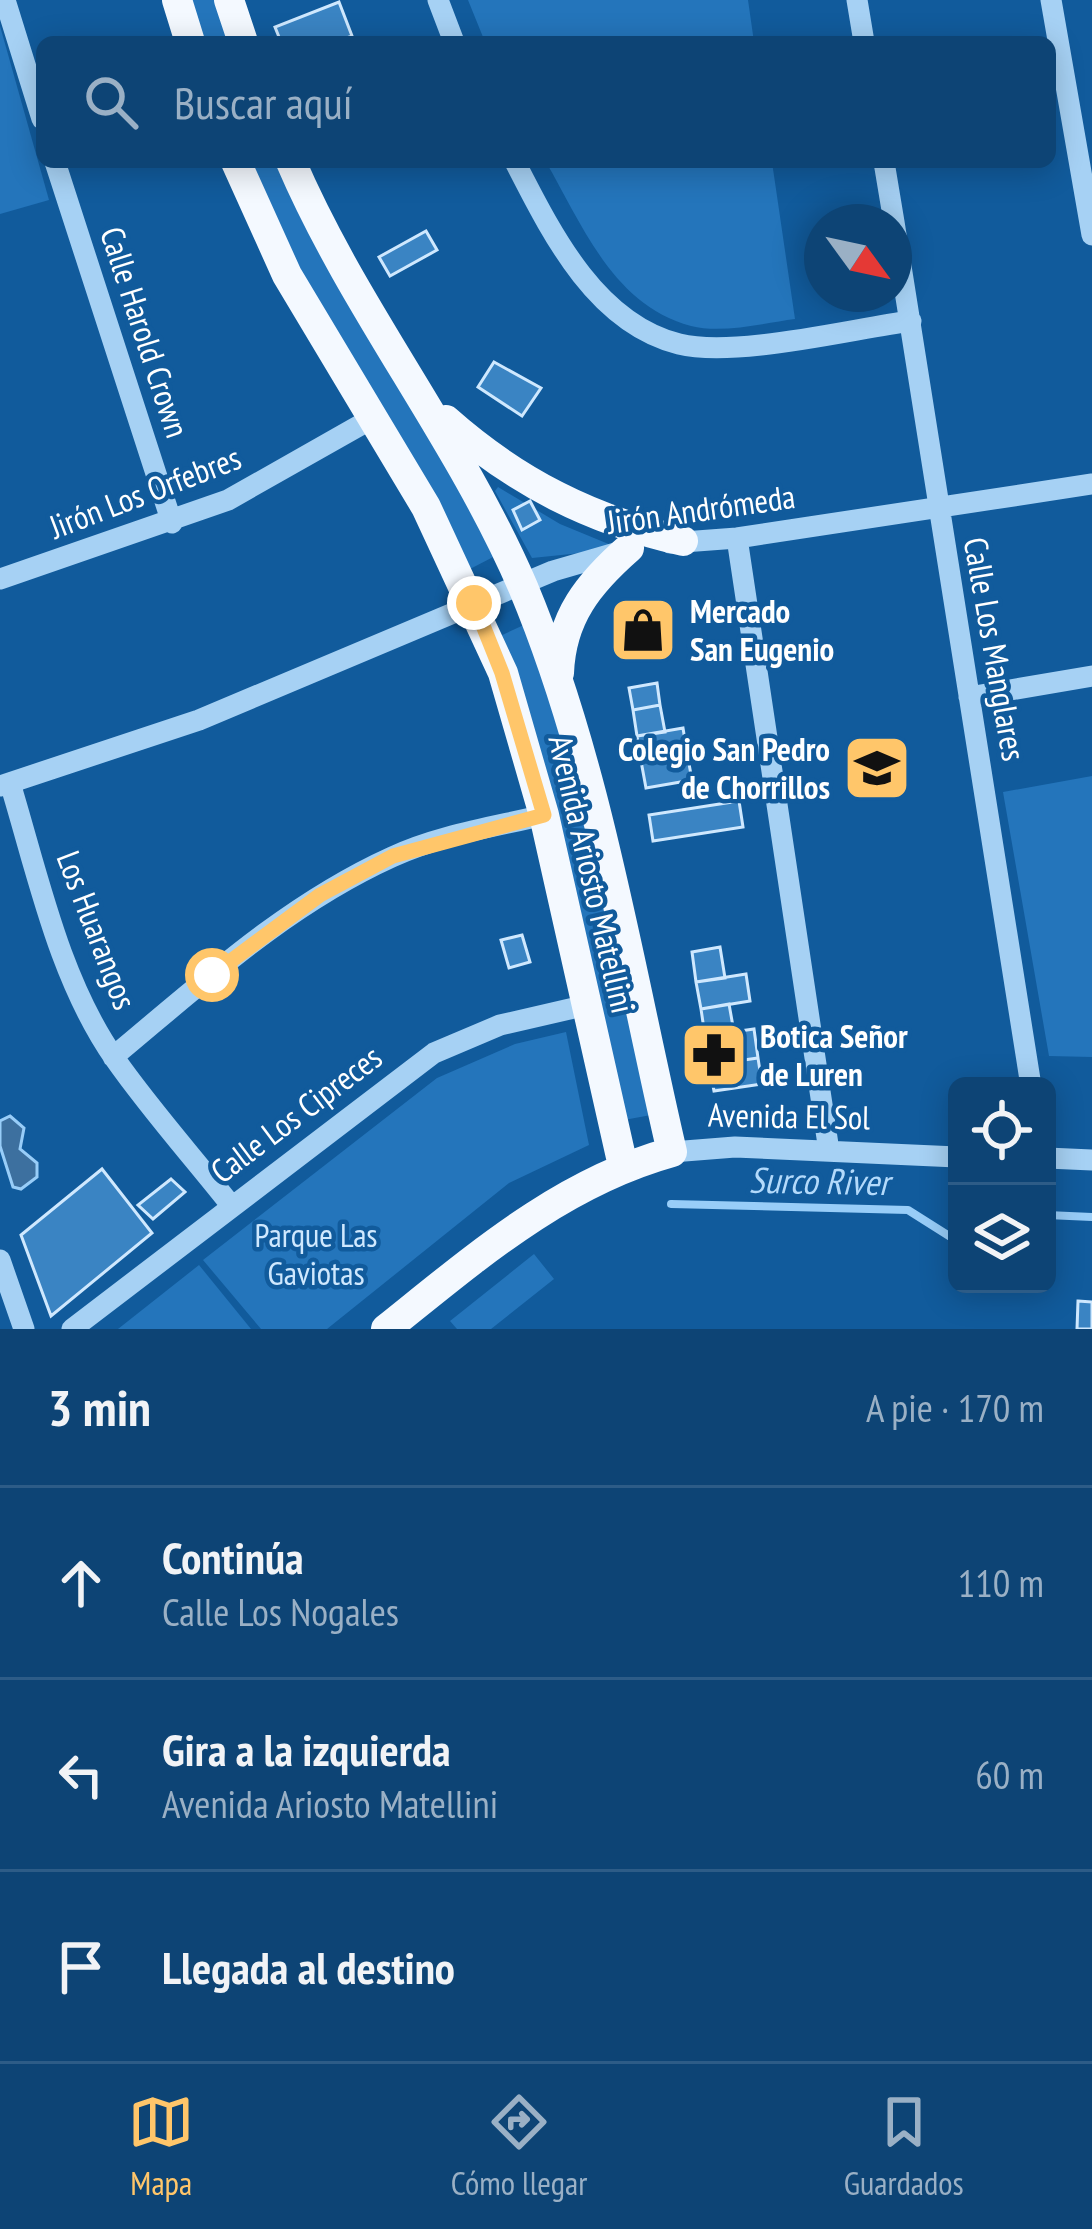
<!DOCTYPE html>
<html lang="es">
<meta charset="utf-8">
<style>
:root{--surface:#0d4475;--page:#164b7a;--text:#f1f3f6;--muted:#9ab0c5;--line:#2d5c87;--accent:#ffc66a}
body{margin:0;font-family:"PT Sans Narrow",sans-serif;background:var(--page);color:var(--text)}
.controls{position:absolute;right:36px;bottom:36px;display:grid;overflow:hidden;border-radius:18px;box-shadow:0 6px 30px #0003}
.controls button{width:108px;height:108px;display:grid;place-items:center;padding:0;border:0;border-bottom:3px solid var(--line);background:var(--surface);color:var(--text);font:60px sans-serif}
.compass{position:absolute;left:804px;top:204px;width:108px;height:108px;border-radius:50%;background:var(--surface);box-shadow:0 6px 30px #0003;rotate:123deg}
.stop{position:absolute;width:36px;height:36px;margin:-27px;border:9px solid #ffc66a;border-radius:50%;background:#fff}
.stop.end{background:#ffc66a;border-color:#fff;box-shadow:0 3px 12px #0008}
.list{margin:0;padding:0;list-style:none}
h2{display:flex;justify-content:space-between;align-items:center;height:156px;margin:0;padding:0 48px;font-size:51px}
h2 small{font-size:39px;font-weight:400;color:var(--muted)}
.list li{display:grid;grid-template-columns:78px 1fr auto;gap:36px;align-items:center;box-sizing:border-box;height:192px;padding:0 48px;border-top:3px solid var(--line)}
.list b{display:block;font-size:45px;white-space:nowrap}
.list p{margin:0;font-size:39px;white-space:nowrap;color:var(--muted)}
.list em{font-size:39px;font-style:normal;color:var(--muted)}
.icon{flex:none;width:66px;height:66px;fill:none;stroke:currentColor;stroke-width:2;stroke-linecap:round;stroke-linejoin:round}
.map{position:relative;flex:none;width:1092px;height:1329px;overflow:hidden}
.search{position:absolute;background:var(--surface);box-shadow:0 6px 30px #0003;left:36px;right:36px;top:36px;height:132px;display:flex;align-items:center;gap:30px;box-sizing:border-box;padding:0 42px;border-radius:18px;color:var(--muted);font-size:45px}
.sheet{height:732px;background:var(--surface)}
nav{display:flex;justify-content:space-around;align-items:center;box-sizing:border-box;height:168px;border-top:3px solid var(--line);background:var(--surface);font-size:33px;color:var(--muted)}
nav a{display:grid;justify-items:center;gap:6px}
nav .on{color:var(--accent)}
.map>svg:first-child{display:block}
.green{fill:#2475bb}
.water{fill:#3d709f;stroke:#98cdf8;stroke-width:3}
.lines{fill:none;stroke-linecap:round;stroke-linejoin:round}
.stream{stroke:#98cdf8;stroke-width:8}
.building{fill:#3a84c3;stroke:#cfe8fe;stroke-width:3}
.minor{stroke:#a6d1f4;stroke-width:21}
.major{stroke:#f4f9ff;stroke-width:30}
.route{stroke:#ffc66a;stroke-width:15}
.labels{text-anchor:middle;stroke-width:9;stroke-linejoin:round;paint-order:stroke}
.street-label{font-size:33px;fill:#fff;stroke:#115b9c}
.poi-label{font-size:33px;font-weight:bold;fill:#fff;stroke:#115b9c;text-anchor:start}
.park-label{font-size:33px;fill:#cfe8fe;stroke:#115b9c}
.water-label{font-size:36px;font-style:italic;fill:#b3dafb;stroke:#115b9c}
</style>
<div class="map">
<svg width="1092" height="1329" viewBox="0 0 1092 1329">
<rect width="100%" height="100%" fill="#115b9c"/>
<path class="green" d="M187,0H218L232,42H201Z
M468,0H748L754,42H485Z
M0,26L49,200L0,214Z
M248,162H280L497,555L470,569L301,276Z
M546,162H772L795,319C764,323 722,334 691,326C613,305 583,226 546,162Z
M498,487L560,524L611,545L610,550L532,558L495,491Z
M526,624L563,733L651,1115L624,1120L500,636Z
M1092,776V1057L1049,1056L1003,792Z
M566,1032L589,1145L509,1183L327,1329H261L203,1260L437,1078L515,1044Z
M534,1254L554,1279L491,1329H457L450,1321Z
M199,1265L251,1329H118Z"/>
<path class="water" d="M10,1116L24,1128L20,1149L37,1163V1177L21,1189L13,1187L0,1146V1121Z"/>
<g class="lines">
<path class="stream" d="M671,1204L908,1210L957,1241
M1047,1215L1092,1217"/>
</g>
<path class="building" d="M339,2L352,36L336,42H281L275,27Z
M426,231L437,250L390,276L379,257Z
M494,362L541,388L522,416L478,387Z
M530,501L540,520L522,530L513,510Z
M667,611L671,629L663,631L665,641L624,649L618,620Z
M657,683L660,705L633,710L629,688Z
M660,705L665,732L637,736L633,710Z
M683,728L687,753L641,761L637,736Z
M687,753L692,780L646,788L641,761Z
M739,801L743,827L653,841L649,815Z
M522,935L530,962L509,968L501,940Z
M720,947L725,978L696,982L692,952Z
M746,974L750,1001L701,1009L696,982Z
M729,1004L734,1032L705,1036L701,1009Z
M754,1029L758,1058L709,1065L705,1036Z
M758,1058L762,1084L714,1091L709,1065Z
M102,1169L152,1233L51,1316L21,1235Z
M171,1179L185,1192L153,1219L138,1205Z
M1078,1301L1092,1302V1329H1077Z"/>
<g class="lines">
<path class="minor" d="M5,0L42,119
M438,0L454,42
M857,0L864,42
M1051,0L1092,235
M55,162L172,523
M515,162C551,232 595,323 679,344C735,358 851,329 911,321
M884,162L894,222
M894,222L1031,1086
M737,538L829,1151
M670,543L737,538L1092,484
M0,579L228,500L371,419
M969,697L1092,676
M10,783C38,875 59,979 115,1059C150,1109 192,1156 230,1204
M0,786L199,720L553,571L622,551
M113,1057C201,984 286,905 392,857C439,835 494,827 544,815
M672,1152L735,1147L957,1157
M1047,1158L1092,1160
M0,1260L24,1329
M72,1329L434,1053L500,1025L587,1005"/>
<path class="major" d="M177,0L190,42
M229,0L243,42
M236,162L287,275L426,507L503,673L544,815L623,1166
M291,162C355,311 459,438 523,587C598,766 628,964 672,1152C560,1183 475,1258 386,1329
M446,420C516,482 591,520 683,541
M559,673C561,617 589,583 629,548"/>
</g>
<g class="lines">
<path class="route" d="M212,975L320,895L393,856L544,815L502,673L474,603"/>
</g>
<defs>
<symbol id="shop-square" viewBox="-11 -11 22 22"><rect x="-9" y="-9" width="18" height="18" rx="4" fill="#ffc66a" stroke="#115b9c"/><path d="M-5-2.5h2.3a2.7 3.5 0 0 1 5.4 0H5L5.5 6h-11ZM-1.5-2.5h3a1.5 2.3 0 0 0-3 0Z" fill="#111"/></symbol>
<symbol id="university-square" viewBox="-11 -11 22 22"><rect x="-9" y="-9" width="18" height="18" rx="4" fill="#ffc66a" stroke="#115b9c"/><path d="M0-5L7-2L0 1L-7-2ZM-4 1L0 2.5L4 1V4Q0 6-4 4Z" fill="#111"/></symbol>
<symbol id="pharmacy-square" viewBox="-11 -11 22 22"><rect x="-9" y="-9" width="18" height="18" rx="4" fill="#ffc66a" stroke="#115b9c"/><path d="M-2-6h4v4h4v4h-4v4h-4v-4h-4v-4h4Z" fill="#111"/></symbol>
</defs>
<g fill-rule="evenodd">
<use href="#shop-square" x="605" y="592" width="76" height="76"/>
<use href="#university-square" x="839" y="730" width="76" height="76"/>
<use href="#pharmacy-square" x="676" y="1017" width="76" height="76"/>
</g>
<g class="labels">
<g class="street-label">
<text transform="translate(145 332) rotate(72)" y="12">Calle Harold Crown</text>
<text transform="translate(145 492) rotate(-21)" y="12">Jirón Los Orfebres</text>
<text transform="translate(701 509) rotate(-8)" y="12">Jirón Andrómeda</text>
<text transform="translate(995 649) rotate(80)" y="12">Calle Los Manglares</text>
<text transform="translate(592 874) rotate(77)" y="12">Avenida Ariosto Matellini</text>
<text transform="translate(97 930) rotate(69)" y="12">Los Huarangos</text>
<text transform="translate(296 1114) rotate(-37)" y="12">Calle Los Cipreces</text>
<text transform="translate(789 1116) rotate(1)" y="12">Avenida El Sol</text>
</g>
<g class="poi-label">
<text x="690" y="623">Mercado<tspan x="690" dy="38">San Eugenio</tspan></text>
<text x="830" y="761" text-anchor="end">Colegio San Pedro<tspan x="830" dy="38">de Chorrillos</tspan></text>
<text x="760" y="1048">Botica Señor<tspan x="760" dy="38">de Luren</tspan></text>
</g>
<g class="park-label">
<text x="316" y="1247">Parque Las<tspan x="316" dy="38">Gaviotas</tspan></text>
</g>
<g class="water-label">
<text transform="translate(819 1181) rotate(1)" y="13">Surco River</text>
</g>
</g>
</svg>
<div class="controls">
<button><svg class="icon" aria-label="locate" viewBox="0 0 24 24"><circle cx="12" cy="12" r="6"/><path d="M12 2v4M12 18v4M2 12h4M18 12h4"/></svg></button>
<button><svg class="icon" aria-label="layers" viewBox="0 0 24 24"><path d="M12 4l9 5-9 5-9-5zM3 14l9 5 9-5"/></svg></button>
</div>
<svg class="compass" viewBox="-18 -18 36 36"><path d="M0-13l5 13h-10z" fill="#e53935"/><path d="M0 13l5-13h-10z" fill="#9ab0c5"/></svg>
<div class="stop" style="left:212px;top:975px"></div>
<div class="stop end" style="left:474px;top:603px"></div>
<div class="search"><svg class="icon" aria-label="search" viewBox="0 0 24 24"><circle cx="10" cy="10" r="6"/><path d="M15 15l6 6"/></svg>Buscar aquí</div>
</div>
<section class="sheet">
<h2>3 min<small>A pie · 170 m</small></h2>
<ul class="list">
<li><svg class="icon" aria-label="ahead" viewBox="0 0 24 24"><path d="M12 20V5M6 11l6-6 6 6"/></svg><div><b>Continúa</b><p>Calle Los Nogales</p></div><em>110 m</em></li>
<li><svg class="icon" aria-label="left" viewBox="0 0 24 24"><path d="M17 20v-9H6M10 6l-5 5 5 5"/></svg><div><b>Gira a la izquierda</b><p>Avenida Ariosto Matellini</p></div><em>60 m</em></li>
<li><svg class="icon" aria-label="arrive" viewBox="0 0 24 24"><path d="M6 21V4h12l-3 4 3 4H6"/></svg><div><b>Llegada al destino</b></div></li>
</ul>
</section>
<nav>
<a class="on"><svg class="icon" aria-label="map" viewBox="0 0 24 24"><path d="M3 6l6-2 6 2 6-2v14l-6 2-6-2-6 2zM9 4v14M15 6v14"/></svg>Mapa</a>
<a><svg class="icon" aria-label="directions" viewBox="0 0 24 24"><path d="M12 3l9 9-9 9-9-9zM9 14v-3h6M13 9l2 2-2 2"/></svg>Cómo llegar</a>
<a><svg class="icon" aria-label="saved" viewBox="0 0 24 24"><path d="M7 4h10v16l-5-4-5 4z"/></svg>Guardados</a>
</nav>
